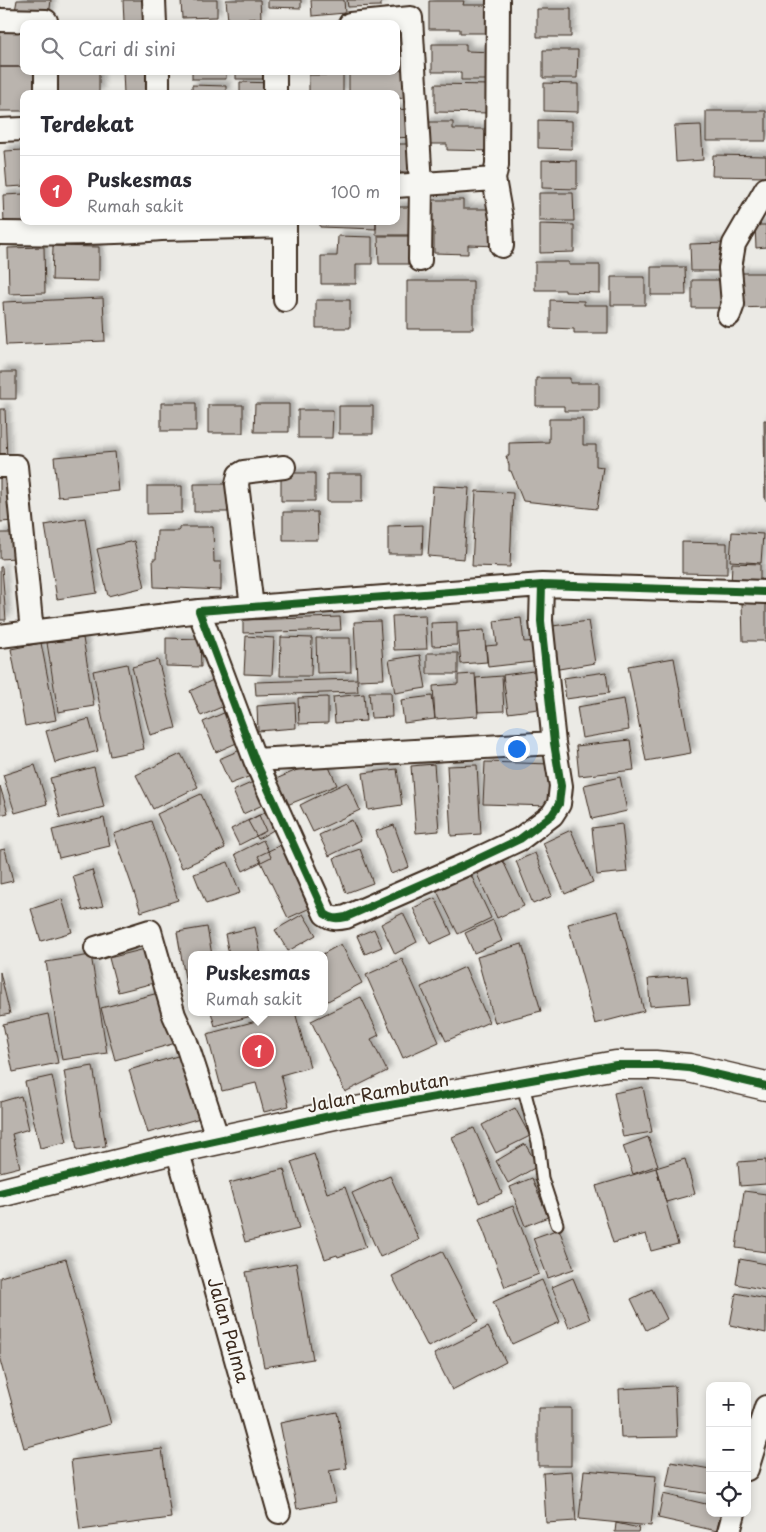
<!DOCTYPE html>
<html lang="id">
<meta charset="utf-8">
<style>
:root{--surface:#fff;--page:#f2f2f3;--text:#2b2b33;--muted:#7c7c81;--line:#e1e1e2;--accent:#3b2a1e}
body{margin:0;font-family:"Playpen Sans",sans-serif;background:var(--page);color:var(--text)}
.controls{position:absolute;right:15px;bottom:15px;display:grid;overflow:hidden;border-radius:10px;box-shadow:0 2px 8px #0003}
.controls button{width:45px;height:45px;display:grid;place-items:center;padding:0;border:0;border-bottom:1px solid var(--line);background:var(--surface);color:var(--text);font:25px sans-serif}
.you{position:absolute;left:516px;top:748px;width:18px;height:18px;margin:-12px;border:4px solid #fff;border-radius:50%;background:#1a73e8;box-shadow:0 0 0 8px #1a73e833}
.badge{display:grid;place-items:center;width:32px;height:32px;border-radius:50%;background:var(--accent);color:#fff;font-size:16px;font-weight:700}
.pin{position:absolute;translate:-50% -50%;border:2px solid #fff;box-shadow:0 1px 5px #0006}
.popup{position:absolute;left:188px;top:951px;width:140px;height:65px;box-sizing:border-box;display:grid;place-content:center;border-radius:10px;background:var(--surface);filter:drop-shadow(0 1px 4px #0005);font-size:16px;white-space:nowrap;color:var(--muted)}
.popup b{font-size:19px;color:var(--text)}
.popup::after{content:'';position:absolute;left:50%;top:100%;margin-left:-10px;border:10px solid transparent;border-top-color:var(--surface)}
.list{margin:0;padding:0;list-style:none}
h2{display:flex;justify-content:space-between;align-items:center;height:65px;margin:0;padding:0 20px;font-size:21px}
h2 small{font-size:16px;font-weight:400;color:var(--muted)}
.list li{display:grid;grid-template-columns:32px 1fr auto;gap:15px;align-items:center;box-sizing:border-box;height:70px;padding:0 20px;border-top:1px solid var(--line)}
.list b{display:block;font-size:19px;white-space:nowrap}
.list p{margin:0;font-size:16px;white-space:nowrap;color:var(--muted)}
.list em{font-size:16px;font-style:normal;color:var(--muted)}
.icon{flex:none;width:28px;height:28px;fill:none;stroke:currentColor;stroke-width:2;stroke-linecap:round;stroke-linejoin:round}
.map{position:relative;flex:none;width:766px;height:1532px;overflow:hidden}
.search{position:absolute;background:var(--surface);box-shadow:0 2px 8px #0003;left:20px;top:20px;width:380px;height:55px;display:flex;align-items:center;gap:12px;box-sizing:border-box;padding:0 18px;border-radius:10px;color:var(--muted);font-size:19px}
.panel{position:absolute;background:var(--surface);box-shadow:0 2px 8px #0003;left:20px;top:90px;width:380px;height:135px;border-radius:10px}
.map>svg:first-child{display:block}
.building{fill:#bab4ae;stroke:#3b2a1e;filter:url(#shadow)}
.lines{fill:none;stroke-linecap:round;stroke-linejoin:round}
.service-casing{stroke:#3b2a1e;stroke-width:15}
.minor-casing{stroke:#3b2a1e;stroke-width:26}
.tertiary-casing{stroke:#3b2a1e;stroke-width:31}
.service{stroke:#f6f6f2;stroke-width:11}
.minor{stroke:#f6f6f2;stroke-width:22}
.tertiary{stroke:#f6f6f2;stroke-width:28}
.cycleway-casing{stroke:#f6f6f2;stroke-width:11}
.cycleway{stroke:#1b5e20;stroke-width:8}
.labels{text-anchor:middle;stroke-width:4;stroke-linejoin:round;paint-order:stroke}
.street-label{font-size:18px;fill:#3b2a1e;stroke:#f6f6f2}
</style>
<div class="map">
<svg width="766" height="1532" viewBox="0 0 766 1532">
<defs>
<filter id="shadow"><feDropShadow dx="4.5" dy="-4.5" stdDeviation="2.5" flood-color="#0004"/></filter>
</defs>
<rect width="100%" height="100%" fill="#ebeae5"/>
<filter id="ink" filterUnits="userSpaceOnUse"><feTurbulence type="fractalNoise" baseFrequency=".02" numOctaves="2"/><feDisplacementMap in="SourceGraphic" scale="10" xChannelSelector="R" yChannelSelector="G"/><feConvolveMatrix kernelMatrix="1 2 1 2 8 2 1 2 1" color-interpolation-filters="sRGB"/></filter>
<g filter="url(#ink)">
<path class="building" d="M17,0H51L49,16L15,11Z
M123,0H149L150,21L124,22Z
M181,0H217V17L182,18Z
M226,0H260L261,18L228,20Z
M268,0H301V8L268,7Z
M311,0H344L345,13L312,16Z
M347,0H381V6L348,7Z
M429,1H464L463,5H494V33H460V29H429Z
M537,9H571V37H537Z
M396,25H408L407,53H396Z
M0,27H24V67H0Z
M432,44H466V51L495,52V80H461V72H432Z
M543,50H578L577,78H543Z
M0,67H24V71H34L35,94H24V111H0Z
M411,70V99L396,98V94H349V71Z
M55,71H99V94H55Z
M123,71H155L156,94H124Z
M192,71H226V79H192Z
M236,71H270V79H236Z
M309,75H343V94H309Z
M240,82L274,83V94H240Z
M544,83L578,84V112L544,111Z
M435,84L490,85V113L435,112Z
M192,85L226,86V94H192Z
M396,109L411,110V137L396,138Z
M706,111H766V141H706Z
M538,120L572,121V149L538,148Z
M426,122H453V129H496V151L447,150V144H426Z
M701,125L703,160L676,162L674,126Z
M396,144H414V172H396Z
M24,150V186L7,187L4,151Z
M713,155L766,156V177L712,176Z
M542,160L577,161V189L542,188Z
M539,193H573L574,221H539Z
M24,194V221L52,222L4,224L3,195Z
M428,200H463V209H492L501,246L468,245V254L434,253V228H429Z
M396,207H410V235H376V221H396Z
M320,221H376V229L320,227Z
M540,224L574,225V252L540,253Z
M755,225H766V247L756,248Z
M338,236L372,237V264H356V284H321V256H337Z
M378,236H413V264H379Z
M725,243L724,271H691L690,244Z
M53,246L99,247V281L52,280Z
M44,247L45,293L9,294L8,248Z
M535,262H569V265H600V293L565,292V290H535Z
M651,267H685L686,295H651Z
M739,273H766V307L739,308Z
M611,277H645V305H611Z
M692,280H727V308H692Z
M407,281H473V329H407Z
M103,298L105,341L6,345L3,302Z
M316,300H350V328H316Z
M550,300L584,301V305H608V333H574V329L550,328Z
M0,372H16V399H0Z
M536,378H570V383H599V411H564V406H536Z
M161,403H196V431H161Z
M255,404H289V432H254Z
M208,405H243V433H208Z
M339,406H373V434H339Z
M0,409H5L7,459L0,460Z
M298,410H333L332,438H298Z
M549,419H583V445H596V466L603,467L597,509L523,501L511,471H509V465L506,456H509V443L549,442Z
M764,420H766V500H765Z
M115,452L119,491L58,497L54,457Z
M0,473H12L15,521L0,522Z
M281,473H315V501H281Z
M327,474H362V502H327Z
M194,484H228V512H194Z
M147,486H182V513L147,514Z
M433,486L469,488L464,559L428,556Z
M476,491L513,493L510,567L472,566Z
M283,512H317L318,540H283Z
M85,518L97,593L57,599L45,525Z
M423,525L422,554H388V526Z
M179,527H213L214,562H221V590L154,587L153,559H156L157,531H179Z
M732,532L763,534L761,563L730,561Z
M0,533H14L16,558L0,559Z
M134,541L145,587L108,596L97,549Z
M682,542L727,543V574L682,573Z
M732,563L760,564V587L731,586Z
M0,567H2L6,620H0Z
M766,602V641H743L742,603Z
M425,615L427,649L394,650L392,616Z
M340,617L341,630L243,633V620Z
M521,618L524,642L539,641L541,661L488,667L486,646L497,645L494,621Z
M380,621L384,679L357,680L358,692L256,695L255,682L357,679L354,622Z
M588,621L595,663L553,670L546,627Z
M457,622V645L432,646L431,623Z
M484,630L487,662L461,664L458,632Z
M246,636L274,638L272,675L244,674Z
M281,637L312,638L311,676H280Z
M83,638L94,706L58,712L47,643Z
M166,638L200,639L201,667L166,666Z
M316,638H350L351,672L317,673Z
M41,643L56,720L25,726L11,649Z
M427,653H458V674H427Z
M420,655L426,688L395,693L389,660Z
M674,658L691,753L646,761L628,666Z
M158,660L176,728L150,735L132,667Z
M127,664L144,749L110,756L93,671Z
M541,670L546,708L508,713L503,675Z
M606,672L609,693L566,699L563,678Z
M475,674L478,716L435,719L433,686L458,684V675Z
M502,676L504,711L478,712L476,678Z
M213,680L224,706L201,716L190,691Z
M369,692H391L392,717L371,718Z
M364,694L366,721L335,723L333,697Z
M432,696L435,719L404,723L401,700Z
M328,697V723L299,724L298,698Z
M624,699L629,730L582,738L577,707Z
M295,703L296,728L258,731L257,706Z
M226,712L239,742L216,752L203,722Z
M89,719L98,751L55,763L46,731Z
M630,740L634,770L579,776L576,746Z
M245,748L256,774L230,784L219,759Z
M181,754L198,787L153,809L136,775Z
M325,758L337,785L287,805L276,779Z
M485,762L551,764L550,806L483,804Z
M434,764L439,831L416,833L411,766Z
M35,765L47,804L15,813L3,775Z
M477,765L481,834L451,836L447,766Z
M94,767L104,807L60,818L50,778Z
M397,769L402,805L368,810L363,773Z
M620,777L627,811L592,819L584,785Z
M260,779L269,802L243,814L233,791Z
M347,782L360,810L313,832L300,805Z
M0,786L8,813L0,815Z
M201,794L225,848L182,868L157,814Z
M273,808L282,825L258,839L248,821Z
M259,815L266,831L239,845L231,829Z
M104,818L110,846L59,858L52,830Z
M352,820L361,840L329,856L319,835Z
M151,821L178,900L141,912L114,834Z
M622,824L627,872L597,875L592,828Z
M394,825L409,867L391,874L376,831Z
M571,830L593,882L565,894L543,843Z
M263,840L271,857L243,871L235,854Z
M289,841L319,904L288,918L258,856Z
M5,849L13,881L0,884V850Z
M360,849L373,883L346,893L334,858Z
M535,853L552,896L533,904L516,861Z
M503,861L524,906L497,918L477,874Z
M228,862L240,893L206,904L194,874Z
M92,870L103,906L83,911L73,876Z
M470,873L491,918L458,934L436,889Z
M435,898L452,934L430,944L413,908Z
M62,899L72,932L41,941L31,909Z
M618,911L644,1011L595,1024L568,924Z
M403,913L417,942L395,954L381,924Z
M303,914L316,935L288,951L275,930Z
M493,920L502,941L474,953L465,933Z
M207,927L212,955H192V983L186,984L177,932Z
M255,927L261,955H229L225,934Z
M374,929L382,947L365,954L357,936Z
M341,944L362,983L324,1003V955H321Z
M522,944L541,1011L495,1023L477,957Z
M145,949L154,983L118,992L109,958Z
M91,955L107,1053L62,1060L46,962Z
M402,959L439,1042L403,1058L366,975Z
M465,967L489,1022L446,1041L421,987Z
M0,972L10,1014L0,1016Z
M687,976L690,1003L650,1006L648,979Z
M162,992L176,1043L115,1060L101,1008Z
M361,997L379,1035L371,1039L387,1071L345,1092L311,1021Z
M211,1012H254L255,1015L215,1026Z
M262,1012H295L310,1067L281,1075L289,1106L264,1112L256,1083L222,1091L207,1034L264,1019Z
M48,1014L58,1063L13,1072L3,1024Z
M181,1055L200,1118L148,1133L129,1070Z
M93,1066L106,1146L77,1150L64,1071Z
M52,1076L67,1142L40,1148L25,1082Z
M643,1087L652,1132L623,1137L614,1093Z
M21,1096L29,1129L12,1134L20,1167L0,1172V1102Z
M515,1108L530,1136L496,1153L482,1125Z
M474,1128L502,1193L479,1203L452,1137Z
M648,1137L658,1165L633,1174L623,1146Z
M525,1144L538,1166L508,1183L496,1161Z
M314,1154L327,1193L345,1187L366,1247L338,1257L337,1255L325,1259L291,1162Z
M685,1159L695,1194L666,1202L656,1168Z
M766,1160V1184L740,1186L738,1162Z
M656,1168L678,1244L651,1251L646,1234L613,1243L596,1186Z
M284,1169L299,1229L245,1242L229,1183Z
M390,1176L419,1240L380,1257L352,1193Z
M532,1178L548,1217L525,1226L510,1187Z
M744,1191L766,1194V1252L736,1248Z
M513,1206L539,1274L505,1287L479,1219Z
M559,1229L574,1269L548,1278L533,1238Z
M442,1251L478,1321L428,1347L392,1276Z
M66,1259L111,1424L24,1448L0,1360V1277Z
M740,1259L766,1264V1290L736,1284Z
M296,1263L313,1359L264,1367L246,1272Z
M573,1278L590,1319L569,1328L552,1287Z
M542,1280L560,1322L512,1344L493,1302Z
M652,1289L667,1319L646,1330L631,1299Z
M736,1293L766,1299V1333L730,1325Z
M488,1327L506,1362L452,1390L434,1354Z
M675,1386L677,1437L621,1438L619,1389Z
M538,1408H571V1466H538Z
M337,1412L347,1468L329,1471L336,1502L297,1509L280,1423Z
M162,1449L171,1518L80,1530L71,1460Z
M671,1462L710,1469V1494L666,1487Z
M584,1470L656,1476L651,1526L579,1519Z
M572,1471L576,1521L546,1523L543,1473Z
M663,1494L710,1505V1513H721L717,1531L658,1518Z
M616,1523L639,1528L638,1532H615Z"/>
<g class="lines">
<defs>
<path id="service" d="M522,1082L538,1142L542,1178L557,1224"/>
<path id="minor" d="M154,0L155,24
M0,20L46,21V24
M350,24L411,18L421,184L420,260
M158,71V94
M275,71V94
M46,94V71
M0,130L24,129
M494,179L501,218L502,246
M396,186L494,179L497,165L498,0
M285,221V300
M161,229L285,226
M0,233C54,234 107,234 161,229V221
M729,315L733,304L730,268L734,244L766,189
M0,466H16L32,632
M542,585L199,611L255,760L325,914C332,919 337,919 346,917L467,864L520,839L552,815L559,804L561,786L554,743L541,621L542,585L766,592
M252,607L237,484L239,475L244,472L284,467
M0,636L199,611
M255,760L554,743
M96,948L150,931L174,1015L186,1042L218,1140
M177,1149L279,1512
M747,1469L766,1407
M729,1532L734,1513"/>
<path id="tertiary" d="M0,1193L177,1149L339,1114L616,1065H655L689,1068L766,1086"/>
</defs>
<use href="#service" class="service-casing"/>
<use href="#minor" class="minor-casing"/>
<use href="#tertiary" class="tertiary-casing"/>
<use href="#service" class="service"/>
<use href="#minor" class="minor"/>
<use href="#tertiary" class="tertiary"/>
<defs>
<path id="cycleway" d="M542,585L199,611L255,760L325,914C332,919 337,919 346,917L467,864L520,839L552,815L559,804L561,786L554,743L541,621L542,585L766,592
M0,1193L177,1149L339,1114L616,1065H655L689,1068L766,1086"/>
</defs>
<use href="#cycleway" class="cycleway-casing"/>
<use href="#cycleway" class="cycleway"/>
</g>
</g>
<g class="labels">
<g class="street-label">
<text transform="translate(378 1093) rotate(-11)" y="6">Jalan Rambutan</text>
<text transform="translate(228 1330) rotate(74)" y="6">Jalan Palma</text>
</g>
</g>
</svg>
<div class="controls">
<button>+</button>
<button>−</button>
<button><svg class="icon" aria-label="locate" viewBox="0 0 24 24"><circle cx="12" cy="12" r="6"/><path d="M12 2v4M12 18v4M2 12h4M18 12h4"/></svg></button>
</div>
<div class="you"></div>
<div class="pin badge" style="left:258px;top:1051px;background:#e0444e">1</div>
<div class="popup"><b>Puskesmas</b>Rumah sakit</div>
<div class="search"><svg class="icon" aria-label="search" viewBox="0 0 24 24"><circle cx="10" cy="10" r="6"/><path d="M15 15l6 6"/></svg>Cari di sini</div>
<section class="panel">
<h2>Terdekat<small></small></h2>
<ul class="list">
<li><span class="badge" style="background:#e0444e">1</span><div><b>Puskesmas</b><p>Rumah sakit</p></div><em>100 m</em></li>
</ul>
</section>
</div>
